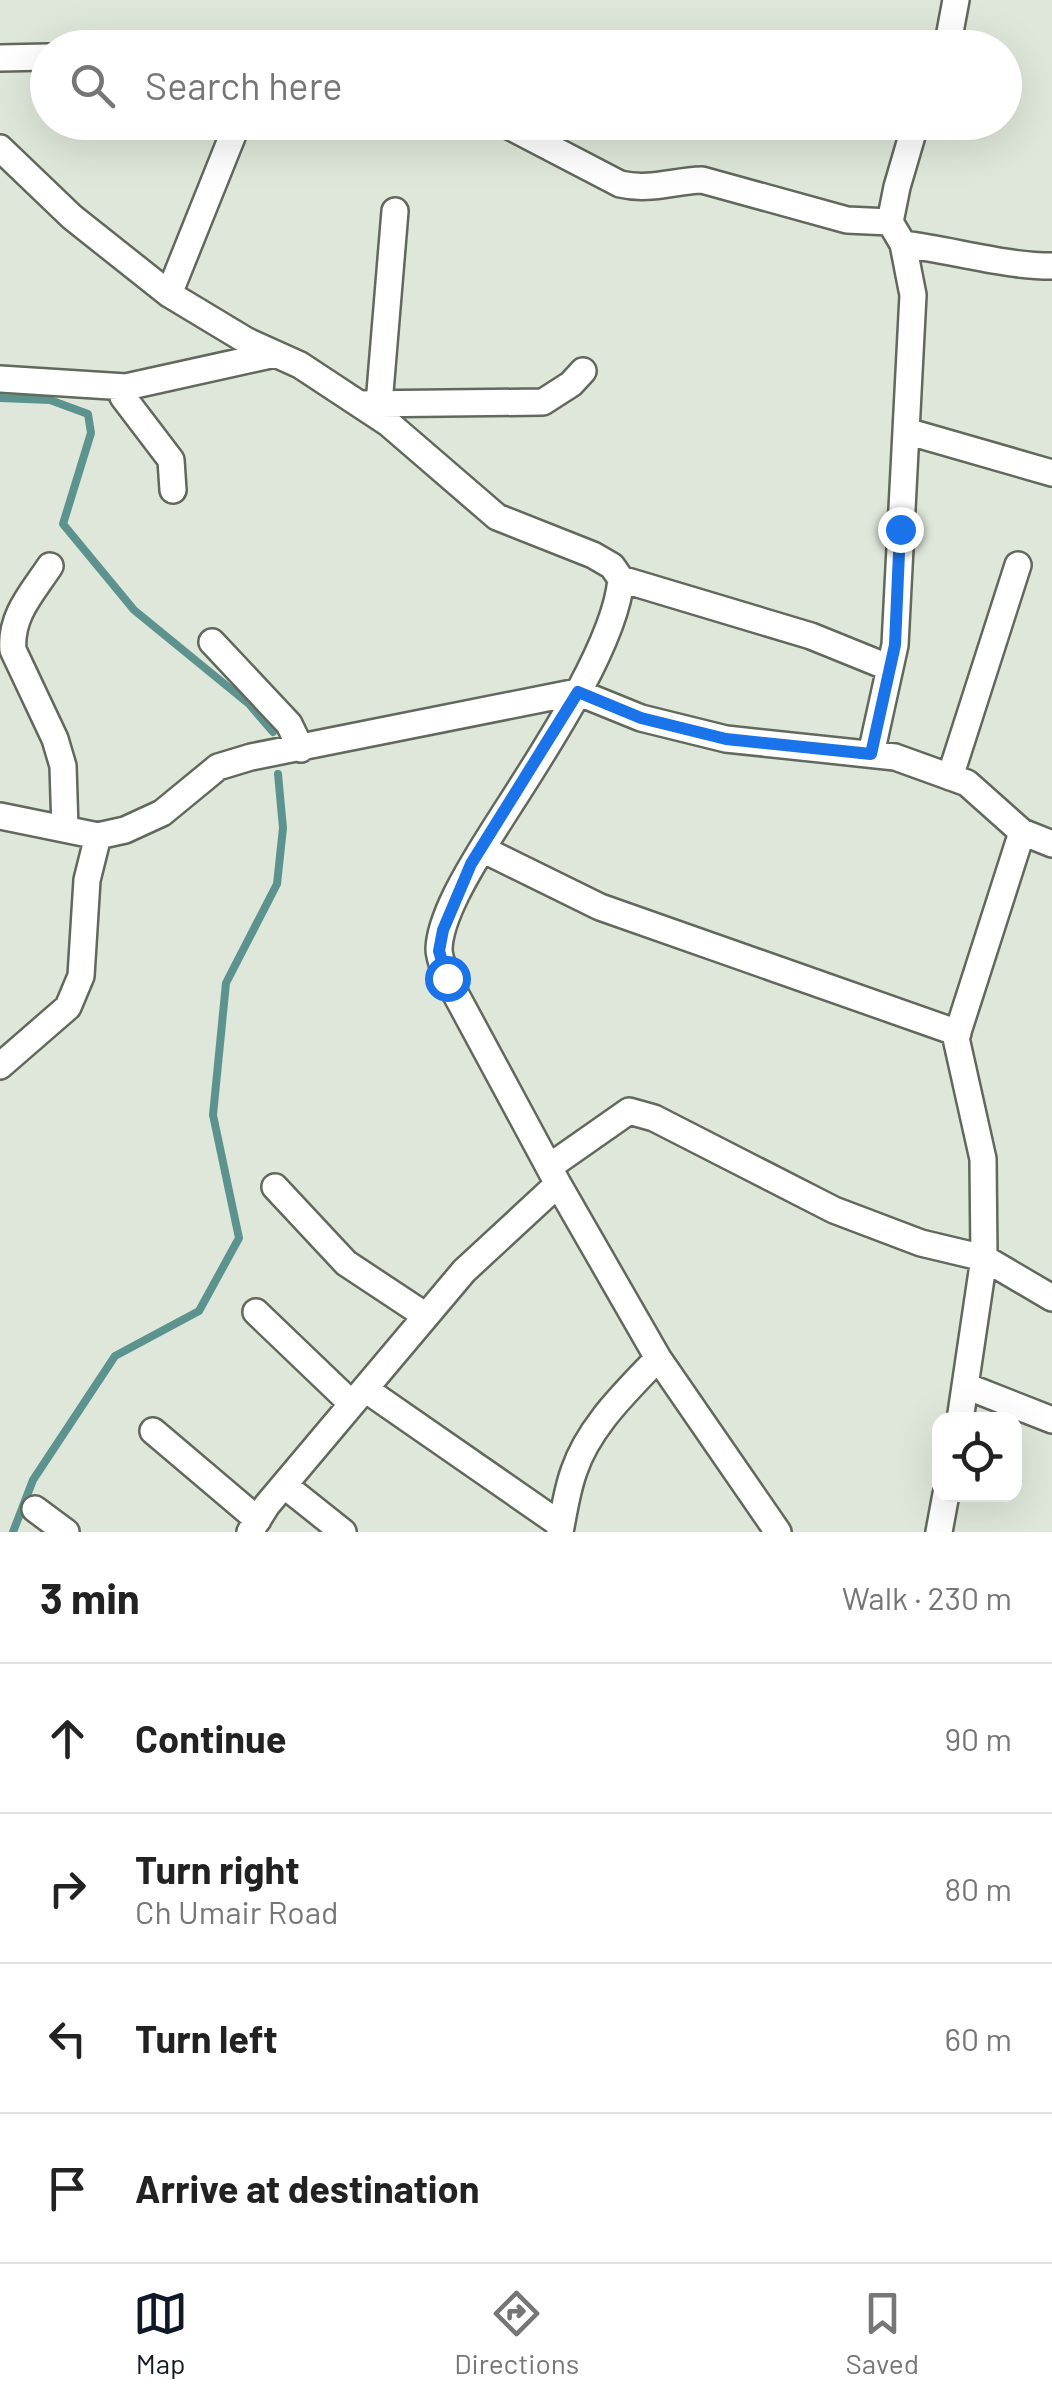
<!DOCTYPE html>
<meta charset="utf-8">
<style>
:root{--surface:#fff;--page:#f2f2f2;--text:#222;--muted:#767676;--line:#e0e0e0;--accent:#111827}
body{margin:0;font-family:Barlow,sans-serif;background:var(--page);color:var(--text)}
.controls{position:absolute;right:30px;bottom:30px;display:grid;overflow:hidden;border-radius:20px;box-shadow:0 10px 40px #0002}
.controls button{width:90px;height:90px;display:grid;place-items:center;padding:0;border:0;border-bottom:2px solid var(--line);background:var(--surface);color:var(--text);font:50px sans-serif}
.stop{position:absolute;width:30px;height:30px;margin:-22px;border:8px solid #1a73e8;border-radius:50%;background:#fff}
.stop.end{background:#1a73e8;border-color:#fff;box-shadow:0 2px 10px #0008}
.list{margin:0;padding:0;list-style:none}
h2{display:flex;justify-content:space-between;align-items:center;height:130px;margin:0;padding:0 40px;font-size:42px}
h2 small{font-size:32px;font-weight:400;color:var(--muted)}
.list li{display:grid;grid-template-columns:65px 1fr auto;gap:30px;align-items:center;box-sizing:border-box;height:150px;padding:0 40px;border-top:2px solid var(--line)}
.list b{display:block;font-size:38px;white-space:nowrap}
.list p{margin:0;font-size:32px;white-space:nowrap;color:var(--muted)}
.list em{font-size:32px;font-style:normal;color:var(--muted)}
.icon{flex:none;width:55px;height:55px;fill:none;stroke:currentColor;stroke-width:2;stroke-linecap:round;stroke-linejoin:round}
.map{position:relative;flex:none;width:1052px;height:1532px;overflow:hidden}
.search{position:absolute;background:var(--surface);box-shadow:0 10px 40px #0002;left:30px;right:30px;top:30px;height:110px;display:flex;align-items:center;gap:25px;box-sizing:border-box;padding:0 35px;border-radius:55px;color:var(--muted);font-size:38px}
.sheet{height:730px;background:var(--surface)}
nav{display:flex;justify-content:space-around;align-items:center;box-sizing:border-box;height:140px;border-top:2px solid var(--line);background:var(--surface);font-size:28px;color:var(--muted)}
nav a{display:grid;justify-items:center;gap:5px}
nav .on{color:var(--accent)}
.map>svg:first-child{display:block}
.lines{fill:none;stroke-linecap:round;stroke-linejoin:round}
.stream{stroke:#5d938f;stroke-width:8}
.minor-casing{stroke:#61685c;stroke-width:30}
.minor{stroke:#fff;stroke-width:25}
.route{stroke:#1a73e8;stroke-width:12}
</style>
<div class="map">
<svg width="1052" height="1532" viewBox="0 0 1052 1532">
<rect width="100%" height="100%" fill="#dfe7da"/>
<g class="lines">
<path class="stream" d="M0,398L50,400L88,414L91,433L63,524L134,610L249,704L273,732
M13,1532L33,1480L115,1356L199,1311L239,1238L213,1115L226,983L277,884L283,828L278,774"/>
<defs>
<path id="minor" d="M234,48H284
M947,48L956,0
M0,58L48,57
M501,122L620,184C650,191 672,181 702,180L847,220L890,222
M0,148L72,217L169,294L247,341L300,365L388,423L497,517L593,555L612,566L621,579C615,652 525,779 485,844C469,870 440,917 439,949C439,958 444,969 447,978L558,1184L658,1358L778,1532
M903,244C952,250 1003,266 1052,266
M169,294L238,122
M0,379L126,387
M360,404L543,402L571,384L583,371
M379,404L395,211
M906,431L1052,473
M173,490L171,460L123,397L126,387L275,354
M50,566C32,593 10,616 13,650L55,739L63,766L65,829
M621,579L811,636L890,668
M212,642L289,724L301,749
M871,754L895,645L913,295L903,244L890,222L897,187L916,122
M950,777L1018,565
M0,816L98,836L125,830L162,813L218,767L251,757L577,692L641,718L726,739L895,757L967,783L1022,832L1052,844
M482,849L600,907L958,1033
M0,1066L68,1007L81,976L87,880L98,836
M549,1167L629,1111L654,1118L834,1210L921,1243L984,1258L1052,1298
M275,1187L346,1263L426,1316
M256,1312L352,1404
M966,1386L1052,1420
M365,1389L561,1525
M960,1420L984,1258L983,1159L956,1038L1022,832
M153,1431L258,1520
M284,1485L343,1532
M35,1509L66,1532
M250,1532L267,1505L464,1271L558,1184
M560,1532C564,1512 567,1490 574,1471C589,1426 627,1391 658,1358
M939,1532L946,1494"/>
</defs>
<use href="#minor" class="minor-casing"/>
<use href="#minor" class="minor"/>
</g>
<g class="lines">
<path class="route" d="M447,978L439,951L443,930L471,864L578,692L641,718L726,739L871,754L895,645L900,529"/>
</g>
</svg>
<div class="controls">
<button><svg class="icon" aria-label="locate" viewBox="0 0 24 24"><circle cx="12" cy="12" r="6"/><path d="M12 2v4M12 18v4M2 12h4M18 12h4"/></svg></button>
</div>
<div class="stop" style="left:447px;top:978px"></div>
<div class="stop end" style="left:900px;top:529px"></div>
<div class="search"><svg class="icon" aria-label="search" viewBox="0 0 24 24"><circle cx="10" cy="10" r="6"/><path d="M15 15l6 6"/></svg>Search here</div>
</div>
<section class="sheet">
<h2>3 min<small>Walk · 230 m</small></h2>
<ul class="list">
<li><svg class="icon" aria-label="ahead" viewBox="0 0 24 24"><path d="M12 20V5M6 11l6-6 6 6"/></svg><div><b>Continue</b></div><em>90 m</em></li>
<li><svg class="icon" aria-label="right" viewBox="0 0 24 24"><path d="M7 20v-9h11M14 6l5 5-5 5"/></svg><div><b>Turn right</b><p>Ch Umair Road</p></div><em>80 m</em></li>
<li><svg class="icon" aria-label="left" viewBox="0 0 24 24"><path d="M17 20v-9H6M10 6l-5 5 5 5"/></svg><div><b>Turn left</b></div><em>60 m</em></li>
<li><svg class="icon" aria-label="arrive" viewBox="0 0 24 24"><path d="M6 21V4h12l-3 4 3 4H6"/></svg><div><b>Arrive at destination</b></div></li>
</ul>
</section>
<nav>
<a class="on"><svg class="icon" aria-label="map" viewBox="0 0 24 24"><path d="M3 6l6-2 6 2 6-2v14l-6 2-6-2-6 2zM9 4v14M15 6v14"/></svg>Map</a>
<a><svg class="icon" aria-label="directions" viewBox="0 0 24 24"><path d="M12 3l9 9-9 9-9-9zM9 14v-3h6M13 9l2 2-2 2"/></svg>Directions</a>
<a><svg class="icon" aria-label="saved" viewBox="0 0 24 24"><path d="M7 4h10v16l-5-4-5 4z"/></svg>Saved</a>
</nav>
